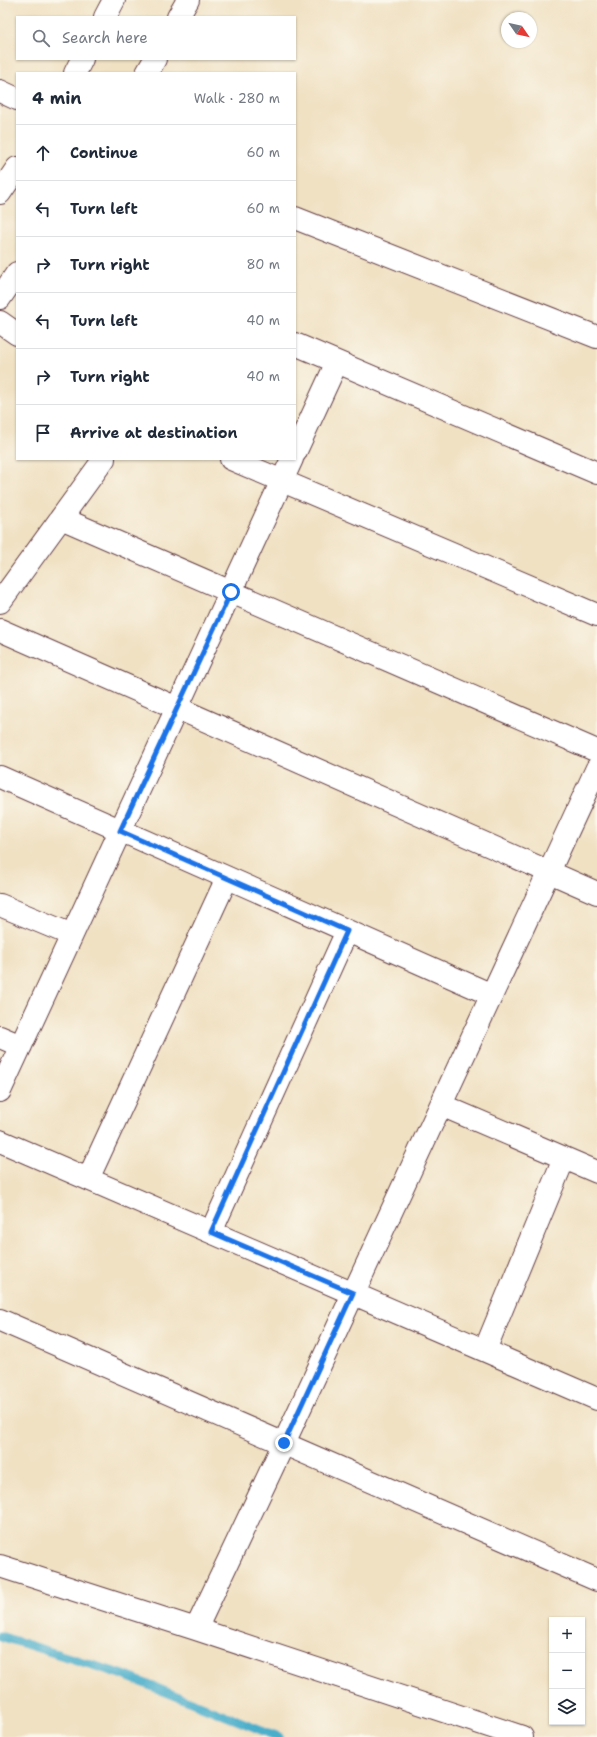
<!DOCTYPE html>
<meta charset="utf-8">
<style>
:root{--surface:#fff;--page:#f2f2f3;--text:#1f2937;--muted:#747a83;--line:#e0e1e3}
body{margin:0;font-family:"Shantell Sans",sans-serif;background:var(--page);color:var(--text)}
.controls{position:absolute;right:12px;bottom:12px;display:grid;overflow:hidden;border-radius:0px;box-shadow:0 1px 3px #0004}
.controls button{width:36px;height:36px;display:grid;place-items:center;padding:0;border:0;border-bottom:1px solid var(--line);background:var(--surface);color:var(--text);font:20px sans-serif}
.compass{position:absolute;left:501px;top:12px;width:36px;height:36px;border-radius:50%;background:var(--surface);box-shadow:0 1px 3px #0004;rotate:124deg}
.stop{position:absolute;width:12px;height:12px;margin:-9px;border:3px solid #1a73e8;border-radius:50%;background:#fff}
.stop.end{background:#1a73e8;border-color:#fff;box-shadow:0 1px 4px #0008}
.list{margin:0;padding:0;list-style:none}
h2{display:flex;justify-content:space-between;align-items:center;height:52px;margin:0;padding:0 16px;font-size:17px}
h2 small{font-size:13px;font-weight:400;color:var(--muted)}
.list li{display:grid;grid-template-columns:26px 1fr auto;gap:12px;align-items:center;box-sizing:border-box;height:56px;padding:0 16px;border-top:1px solid var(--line)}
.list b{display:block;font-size:15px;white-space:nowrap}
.list em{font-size:13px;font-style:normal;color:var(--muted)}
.icon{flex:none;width:22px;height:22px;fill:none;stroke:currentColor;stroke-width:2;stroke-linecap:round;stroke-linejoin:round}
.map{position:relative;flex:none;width:597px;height:1737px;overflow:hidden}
.search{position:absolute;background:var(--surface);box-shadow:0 1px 3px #0004;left:16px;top:16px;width:280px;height:44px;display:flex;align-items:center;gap:10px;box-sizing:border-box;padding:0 14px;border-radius:0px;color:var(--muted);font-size:15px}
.panel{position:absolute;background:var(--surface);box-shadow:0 1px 3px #0004;left:16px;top:72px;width:280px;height:388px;border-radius:0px}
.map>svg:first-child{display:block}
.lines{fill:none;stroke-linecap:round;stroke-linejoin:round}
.stream{stroke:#4aaeca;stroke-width:9}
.minor-casing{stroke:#633c42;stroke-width:24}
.minor{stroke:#fff;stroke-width:22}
.route{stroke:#1a73e8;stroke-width:5}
</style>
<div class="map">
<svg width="597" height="1737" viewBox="0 0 597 1737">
<rect width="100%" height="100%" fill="#fbf7ec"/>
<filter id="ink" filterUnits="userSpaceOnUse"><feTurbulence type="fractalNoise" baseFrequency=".025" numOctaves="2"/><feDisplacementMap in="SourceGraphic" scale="8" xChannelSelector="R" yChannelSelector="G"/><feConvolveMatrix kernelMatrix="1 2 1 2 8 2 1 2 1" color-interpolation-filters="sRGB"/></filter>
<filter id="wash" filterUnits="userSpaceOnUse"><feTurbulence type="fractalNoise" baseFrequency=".012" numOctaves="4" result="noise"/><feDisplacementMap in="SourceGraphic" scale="16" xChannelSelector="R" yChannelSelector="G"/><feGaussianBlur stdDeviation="0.9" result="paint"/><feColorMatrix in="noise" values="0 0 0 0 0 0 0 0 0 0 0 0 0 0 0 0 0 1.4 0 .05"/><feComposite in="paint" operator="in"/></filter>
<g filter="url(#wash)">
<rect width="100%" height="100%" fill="#f0e1c3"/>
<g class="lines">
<path class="stream" d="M0,1636L121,1674L279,1737"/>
</g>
</g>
<g filter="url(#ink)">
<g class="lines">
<defs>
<path id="minor" d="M105,17L114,0
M178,17L188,0
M75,73L82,59
M147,73L155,59
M0,91L17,99
M0,193L17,168
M295,218L597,337
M0,298L17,273
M0,322L17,334
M295,344L597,473
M295,453L337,362
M231,459L597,615
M61,518L597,751
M0,602L104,459
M0,630L597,893
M0,777L492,995
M0,905L72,935
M0,1037L21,1046
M0,1091L292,459
M441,1105L597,1172
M0,1141L597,1399
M88,1179L227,878
M211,1232L347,931
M0,1320L597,1580
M485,1350L564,1158
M0,1566L196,1629L522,1737
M196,1629L284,1443L597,768"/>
</defs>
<use href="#minor" class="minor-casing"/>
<use href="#minor" class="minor"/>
</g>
</g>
<g class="lines" filter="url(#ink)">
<path class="route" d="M231,592L120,831L347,931L211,1232L353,1293L284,1443"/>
</g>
</svg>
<div class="controls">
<button>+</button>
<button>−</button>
<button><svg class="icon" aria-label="layers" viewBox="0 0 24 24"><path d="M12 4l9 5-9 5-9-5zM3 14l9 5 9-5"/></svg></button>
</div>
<svg class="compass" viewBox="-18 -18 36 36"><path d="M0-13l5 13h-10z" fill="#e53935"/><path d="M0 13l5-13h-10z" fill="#747a83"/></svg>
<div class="stop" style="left:231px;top:592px"></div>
<div class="stop end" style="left:284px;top:1443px"></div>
<div class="search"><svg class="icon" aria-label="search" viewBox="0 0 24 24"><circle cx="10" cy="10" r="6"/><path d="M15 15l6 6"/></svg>Search here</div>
<section class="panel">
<h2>4 min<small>Walk · 280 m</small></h2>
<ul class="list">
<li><svg class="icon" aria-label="ahead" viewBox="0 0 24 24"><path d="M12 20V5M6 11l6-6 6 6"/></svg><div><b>Continue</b></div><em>60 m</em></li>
<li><svg class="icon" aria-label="left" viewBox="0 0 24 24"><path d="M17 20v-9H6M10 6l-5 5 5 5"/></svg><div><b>Turn left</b></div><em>60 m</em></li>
<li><svg class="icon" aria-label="right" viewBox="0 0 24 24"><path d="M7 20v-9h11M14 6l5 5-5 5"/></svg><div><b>Turn right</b></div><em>80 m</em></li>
<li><svg class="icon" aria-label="left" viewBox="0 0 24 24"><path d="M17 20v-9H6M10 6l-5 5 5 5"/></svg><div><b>Turn left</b></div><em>40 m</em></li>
<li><svg class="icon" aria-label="right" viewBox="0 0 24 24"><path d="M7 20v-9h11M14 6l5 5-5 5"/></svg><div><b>Turn right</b></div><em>40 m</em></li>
<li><svg class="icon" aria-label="arrive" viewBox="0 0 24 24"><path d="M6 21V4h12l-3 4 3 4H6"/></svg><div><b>Arrive at destination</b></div></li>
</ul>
</section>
</div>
